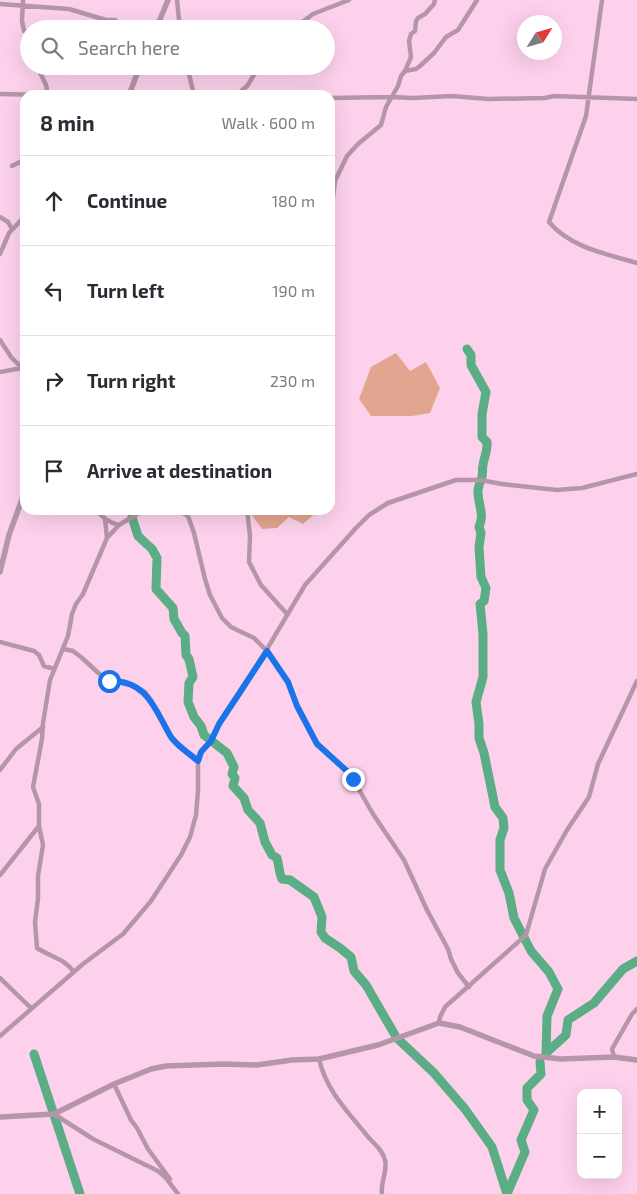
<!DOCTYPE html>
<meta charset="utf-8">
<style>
:root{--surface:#fff;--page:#f2f2f3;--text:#2b2b33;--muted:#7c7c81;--line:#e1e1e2}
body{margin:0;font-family:"Exo 2",sans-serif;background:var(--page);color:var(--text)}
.controls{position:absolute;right:15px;bottom:15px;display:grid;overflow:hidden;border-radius:10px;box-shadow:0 5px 20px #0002}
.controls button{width:45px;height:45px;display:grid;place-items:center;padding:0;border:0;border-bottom:1px solid var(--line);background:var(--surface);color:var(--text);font:25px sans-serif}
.compass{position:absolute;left:517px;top:15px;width:45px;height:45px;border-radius:50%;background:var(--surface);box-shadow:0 5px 20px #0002;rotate:53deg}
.stop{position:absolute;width:15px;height:15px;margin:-11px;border:4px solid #1a73e8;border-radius:50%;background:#fff}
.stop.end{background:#1a73e8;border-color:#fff;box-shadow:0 1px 5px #0008}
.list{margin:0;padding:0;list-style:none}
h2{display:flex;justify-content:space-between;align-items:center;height:65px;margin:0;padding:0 20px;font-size:21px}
h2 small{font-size:16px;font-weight:400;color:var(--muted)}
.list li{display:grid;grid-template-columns:32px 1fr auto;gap:15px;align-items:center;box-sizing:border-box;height:90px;padding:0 20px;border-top:1px solid var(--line)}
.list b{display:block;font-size:19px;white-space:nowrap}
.list em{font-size:16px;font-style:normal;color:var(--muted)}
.icon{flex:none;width:28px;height:28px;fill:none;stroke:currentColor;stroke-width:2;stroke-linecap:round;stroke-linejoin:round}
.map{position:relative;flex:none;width:637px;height:1194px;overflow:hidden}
.search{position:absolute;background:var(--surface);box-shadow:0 5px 20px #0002;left:20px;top:20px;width:315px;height:55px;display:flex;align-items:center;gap:12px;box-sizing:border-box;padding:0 18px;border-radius:28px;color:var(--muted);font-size:19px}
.panel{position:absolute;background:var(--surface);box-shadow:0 5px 20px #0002;left:20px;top:90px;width:315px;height:425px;border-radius:15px}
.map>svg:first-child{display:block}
.green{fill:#e2a690}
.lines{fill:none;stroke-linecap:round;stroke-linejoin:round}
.river{stroke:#5aad85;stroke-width:9}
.minor{stroke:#b496a8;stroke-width:4.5}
.tertiary{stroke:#b496a8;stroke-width:5.5}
.route{stroke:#1a73e8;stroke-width:6}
</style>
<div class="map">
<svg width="637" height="1194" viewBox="0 0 637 1194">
<rect width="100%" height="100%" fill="#fdd1ec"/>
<path class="green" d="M396,353L410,371L426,362L440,388L430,413L412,416H371L359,399L371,367Z
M248,510H319L303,524L289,517L277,528L262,529Z"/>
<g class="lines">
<path class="river" d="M467,349L471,355V365L486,392L482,414V437L487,442C488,451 484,457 483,465C482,469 483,473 482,477C480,482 478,487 478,492C478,505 485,514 479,527L481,533L479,547L481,577L486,588L484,601L480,604L483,634V677L476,702L479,724V738L484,753L495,807L503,818L504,828L500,840V870L509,893L514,918L531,951L549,972L558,989L547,1016L546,1053
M134,510L132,517L138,536L152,549L157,558L156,589L173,608L174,619L182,633L185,636L186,655L189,659L193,677L189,683L188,702L194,717L201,726L204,735L227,753L234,767L232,774L235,778L233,786L244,798L248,810L260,823L265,842L272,855L277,858C279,865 279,873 282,879L290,880L314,897L322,917L321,932L325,938L340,948L351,957L354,971L366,985L395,1035
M399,1040L434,1073L465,1109L492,1147L507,1194
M546,1053L566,1035L568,1020L594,1003L623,969L637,961
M34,1054L80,1194
M507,1194L525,1152L521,1140L534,1110L527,1100V1088L541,1074L540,1062"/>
<path class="minor" d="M23,0L22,21L24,31L29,32
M177,0L180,29
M602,0L586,116L549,222C571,248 607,254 637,263
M0,4L69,9L106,20H115L125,29
M293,29L313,14L349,0
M37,66L46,85L48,95
M187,66L194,95
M405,71L411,57L409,41L411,34L415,31L416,21L418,18L425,14L434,4L435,0
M0,94L47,95
M72,95H73
M237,95L248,85L259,66
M330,98L391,97L413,98L452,96L488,99L545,98L554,96L637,99
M12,166L20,162L25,157V155
M0,217L8,222L12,229
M330,235L331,213L335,181L347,156L358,144L381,125L386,107L398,86L401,76L405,71L416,69L420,66L434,53L446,37L458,30L477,0
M0,254L9,233L25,216
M0,340L11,357L25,371
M0,372L22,368
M95,510C103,517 109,523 119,525
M178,510L188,516L194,533L205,579L210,595L222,618L231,627L254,638L267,651L288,682L297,706L317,743L348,772L353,779L373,814L404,860L427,910L448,949L451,959L458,973L469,987
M247,510L250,536L249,562L261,585L287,614
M105,519L107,538
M0,642L34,651L39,655L44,666L54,669
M64,649L73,651L81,657L105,679L124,682L145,692L151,700L172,739L198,761
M0,770L16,749L43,727
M0,875L39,826
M74,972C65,959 51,957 37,948L35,922L38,898V876L43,845L39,826V804L33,787L42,739L43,723L50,680L68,636L72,614L76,604L83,594L107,538L119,525L144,510
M0,978L31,1008
M439,1023L440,1017L445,1007L526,935L545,869L567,830L589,797L598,764L637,681
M0,1036L83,964L123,934L151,901L181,855L190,837L196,815L198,790V761L201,752L211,741L219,724L242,691L305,585L356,528L369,515L388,503L456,480H480L502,484L557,490L582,488L637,474
M614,1057L612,1049L632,1014L637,1009
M319,1059C326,1089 345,1109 365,1133C372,1143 382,1148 385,1160C388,1172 380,1182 382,1194
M114,1084L131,1120L137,1128L148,1149L170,1179
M54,1114L93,1139L158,1171L166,1178L178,1194"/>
<path class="tertiary" d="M156,29L168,0
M129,95L140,66
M0,572L9,535L25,491
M0,1117L54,1114L114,1084L151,1069L166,1066L223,1064L257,1065L292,1060L319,1059L378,1045L439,1023L460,1027L534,1056L561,1059L614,1057L637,1060"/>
</g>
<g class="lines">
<path class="route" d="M109,681C148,680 155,710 171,737C177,746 190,754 198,761L201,752L211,741L219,724L267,651L288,682L297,706L317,744L348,772L353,779"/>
</g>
</svg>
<div class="controls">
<button>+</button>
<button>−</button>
</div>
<svg class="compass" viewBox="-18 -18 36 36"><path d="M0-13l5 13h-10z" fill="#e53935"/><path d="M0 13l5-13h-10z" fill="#7c7c81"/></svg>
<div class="stop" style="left:109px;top:681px"></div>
<div class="stop end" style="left:353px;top:779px"></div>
<div class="search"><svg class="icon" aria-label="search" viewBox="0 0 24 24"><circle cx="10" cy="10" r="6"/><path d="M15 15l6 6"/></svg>Search here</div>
<section class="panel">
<h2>8 min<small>Walk · 600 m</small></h2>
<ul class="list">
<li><svg class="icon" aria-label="ahead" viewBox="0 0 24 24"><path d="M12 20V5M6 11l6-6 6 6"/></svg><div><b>Continue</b></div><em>180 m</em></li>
<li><svg class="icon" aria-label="left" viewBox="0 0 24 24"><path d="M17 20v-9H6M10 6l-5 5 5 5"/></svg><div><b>Turn left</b></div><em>190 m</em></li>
<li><svg class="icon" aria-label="right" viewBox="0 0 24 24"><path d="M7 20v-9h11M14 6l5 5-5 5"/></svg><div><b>Turn right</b></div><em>230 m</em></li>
<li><svg class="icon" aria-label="arrive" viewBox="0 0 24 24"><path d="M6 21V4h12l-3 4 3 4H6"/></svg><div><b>Arrive at destination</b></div></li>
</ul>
</section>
</div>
